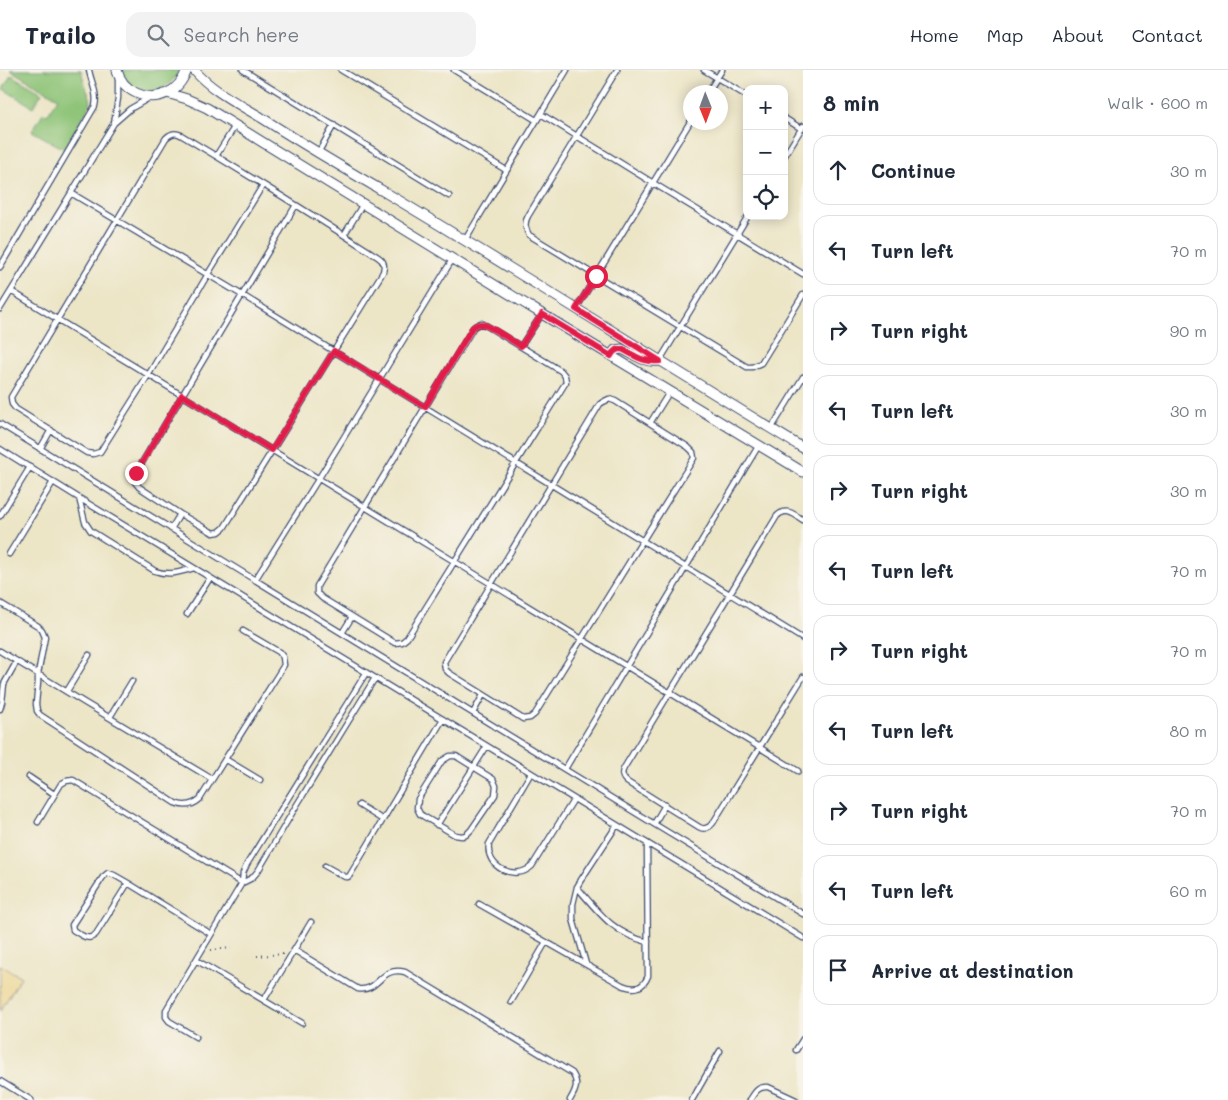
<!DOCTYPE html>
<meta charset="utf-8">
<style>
:root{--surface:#fff;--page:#f2f2f3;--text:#1f2937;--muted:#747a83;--line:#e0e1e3}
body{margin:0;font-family:Mali,sans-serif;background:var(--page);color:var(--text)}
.controls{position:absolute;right:15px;top:15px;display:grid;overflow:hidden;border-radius:10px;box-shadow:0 2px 12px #0003}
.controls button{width:45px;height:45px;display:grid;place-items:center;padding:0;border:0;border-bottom:1px solid var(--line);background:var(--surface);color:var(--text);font:25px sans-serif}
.compass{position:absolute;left:683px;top:15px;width:45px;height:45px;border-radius:50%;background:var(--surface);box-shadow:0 2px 12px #0003;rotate:179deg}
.stop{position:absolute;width:15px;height:15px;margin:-11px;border:4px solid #e11d48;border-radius:50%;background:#fff}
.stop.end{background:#e11d48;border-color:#fff;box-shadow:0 1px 5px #0008}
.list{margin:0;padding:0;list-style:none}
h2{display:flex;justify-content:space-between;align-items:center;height:65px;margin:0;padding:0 20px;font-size:21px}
h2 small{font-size:16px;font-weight:400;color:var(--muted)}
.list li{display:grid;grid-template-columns:32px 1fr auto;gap:15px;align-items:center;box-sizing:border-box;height:70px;margin:0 10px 10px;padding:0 10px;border:1px solid var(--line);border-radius:15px}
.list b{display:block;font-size:19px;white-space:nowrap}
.list em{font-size:16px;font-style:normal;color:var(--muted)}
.icon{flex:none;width:28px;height:28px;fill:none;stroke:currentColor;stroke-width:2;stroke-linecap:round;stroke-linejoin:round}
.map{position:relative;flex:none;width:803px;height:1030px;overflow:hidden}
header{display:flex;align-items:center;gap:30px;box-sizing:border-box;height:70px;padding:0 25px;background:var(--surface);border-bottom:1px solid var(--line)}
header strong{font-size:24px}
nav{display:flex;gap:28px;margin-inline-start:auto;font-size:18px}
.search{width:350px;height:45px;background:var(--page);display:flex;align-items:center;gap:12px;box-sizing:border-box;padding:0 18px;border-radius:15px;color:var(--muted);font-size:19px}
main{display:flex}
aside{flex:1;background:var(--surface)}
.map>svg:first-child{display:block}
.green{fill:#8cc376;stroke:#54796a}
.sand{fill:#eeda9e;stroke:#84847e}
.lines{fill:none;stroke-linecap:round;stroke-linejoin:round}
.service-casing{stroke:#3a4a6e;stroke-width:7}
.minor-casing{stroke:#3a4a6e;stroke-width:11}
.path{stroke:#3a4a6e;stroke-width:2;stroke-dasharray:1 4;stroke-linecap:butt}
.service{stroke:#fff;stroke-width:4.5}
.minor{stroke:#fff;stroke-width:9}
.route{stroke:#e11d48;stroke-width:6}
</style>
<header>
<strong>Trailo</strong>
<div class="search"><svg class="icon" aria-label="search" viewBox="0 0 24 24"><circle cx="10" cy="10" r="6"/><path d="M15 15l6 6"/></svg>Search here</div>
<nav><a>Home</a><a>Map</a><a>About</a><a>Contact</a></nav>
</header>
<main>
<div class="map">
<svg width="803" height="1030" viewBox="0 0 803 1030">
<rect width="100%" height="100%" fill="#f7f3e8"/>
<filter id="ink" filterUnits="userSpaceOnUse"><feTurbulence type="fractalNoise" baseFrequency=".02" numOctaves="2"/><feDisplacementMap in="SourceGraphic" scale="10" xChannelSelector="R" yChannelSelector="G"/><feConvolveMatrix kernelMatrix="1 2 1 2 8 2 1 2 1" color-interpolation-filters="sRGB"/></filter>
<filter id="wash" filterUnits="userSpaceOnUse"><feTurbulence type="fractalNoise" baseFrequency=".0096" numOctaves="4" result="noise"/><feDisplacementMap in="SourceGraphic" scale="20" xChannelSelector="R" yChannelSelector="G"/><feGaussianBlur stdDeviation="1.12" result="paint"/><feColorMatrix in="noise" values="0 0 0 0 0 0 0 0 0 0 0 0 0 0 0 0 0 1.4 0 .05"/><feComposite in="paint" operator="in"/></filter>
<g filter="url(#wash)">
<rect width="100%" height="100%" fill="#ece5c6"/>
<path class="green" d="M10,0H81L85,16L90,27L91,34L64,79L32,61L43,43L47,45L58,28Z
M121,0H179C167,28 132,29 121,0Z
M11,5L42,23L33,37L3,19Z"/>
<path class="sand" d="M0,895L21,907L0,941Z"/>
</g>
<g filter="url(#ink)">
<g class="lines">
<defs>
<path id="service" d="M243,0L449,126
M341,0L506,100
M454,0L536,50
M617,0L528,146C524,153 525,158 529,165L747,297H752L761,293L803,225
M704,0L747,26
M708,22L722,0
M541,44L653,113L803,204
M784,48L802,59
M114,53L118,28V9
M318,83L334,55
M216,86L235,56
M784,87L803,56
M263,115L208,204L149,304L100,382L93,384L87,383L16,339L12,334L11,327L166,68C171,63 175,62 181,65C248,105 313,145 378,187C384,191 385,195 383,202L224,458L219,462L213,463L210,461L180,444L139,417L135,412L134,406L296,135
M71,123L242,225L803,569
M344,165L363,134
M465,170L567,0
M0,197L95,36C98,23 91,12 89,0
M11,221L798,701
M0,239L114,53L130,39L149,28
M576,239L690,52
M481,253L487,256L561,301L565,306L566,312L407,568L402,572L395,573L322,528L317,523V516L473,258L475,256Z
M521,276L542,244
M660,290L748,146
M609,329L615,331L688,377L693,382L694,388L535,644L530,648L523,649L449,603L445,599L444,592L600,334L603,332Z
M650,353L670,321
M0,354L654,754L803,844
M771,359L803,307
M0,379L79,428L803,868
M40,379L51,360
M79,428L85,452L91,461L155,501C169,506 181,502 194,498
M0,446L30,397
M803,450C794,444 786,437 777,446L624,698C621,703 622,708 627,712L699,757C704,760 709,758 713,753L803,607
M171,459L180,444
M9,484L53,412
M255,510L319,408L452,190
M0,533L38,556L42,560L45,567L38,604V612L36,634L37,641L40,645L175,733C184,737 192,736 200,729L284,595L283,587L279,582L243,561
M187,544L210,508
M342,563L352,547
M0,581L85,633L212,709
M67,621L89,585
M0,639L2,632L4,614L17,591
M473,643L483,625
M110,647L132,611
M450,686H456L459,688L493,709L496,716L495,725L471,760L466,765L462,766L455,765L423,746L420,744L417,738L418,729L442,691Z
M225,689L260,710
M565,699L759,375
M531,703L489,774C485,797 515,812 532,796L574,729
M29,707L54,724
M359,735L383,750
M38,752L61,714L66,711L73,710L242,813
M654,754L665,735
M437,755L487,676
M325,796L345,807H348L350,805L443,649
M108,803L114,805L128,813L96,864C89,872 81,865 73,860L72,855L103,807Z
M128,813L211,864
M242,813L252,808L258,801L295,738L375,608
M577,817C600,844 613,863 648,872
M479,834L622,915C634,920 643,919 648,906L647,773
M294,880L358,919C380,922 379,896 405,902L572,1003C579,1013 576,1020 570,1030
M196,890L302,953
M586,894L573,849V834L577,817L581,810L617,755
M264,930L311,852
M511,932L546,872
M196,967L169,951L166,947V940L242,813L243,803L247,794L366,603
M796,980L803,969
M0,1011L31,1030
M692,1030L720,981
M750,1030C755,1022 758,1016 768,1017L796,1030"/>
<path id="minor" d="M117,0C122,21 147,33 167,23C177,19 183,10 187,0
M194,0C212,21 239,34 262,48C303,74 345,99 388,124C527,207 664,294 803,378
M167,23L187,29L207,38L542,244L803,402
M611,286L615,280L622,279C635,285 644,293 659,291"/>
</defs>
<use href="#service" class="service-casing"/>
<use href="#minor" class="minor-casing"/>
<path class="path" d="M211,880L231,878
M257,886L283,884"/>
<use href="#service" class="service"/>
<use href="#minor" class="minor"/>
</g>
</g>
<g class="lines" filter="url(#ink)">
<path class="route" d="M136,403L182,325L272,380L334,281L425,337L472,258C475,256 476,254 480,254C487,253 513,272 521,276L542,244L611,286C613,281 616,279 622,279C636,286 643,293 660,291L576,239L596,206"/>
</g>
</svg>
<div class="controls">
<button>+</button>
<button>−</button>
<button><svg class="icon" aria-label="locate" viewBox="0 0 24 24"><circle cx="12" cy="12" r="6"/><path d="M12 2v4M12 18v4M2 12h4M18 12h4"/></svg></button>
</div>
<svg class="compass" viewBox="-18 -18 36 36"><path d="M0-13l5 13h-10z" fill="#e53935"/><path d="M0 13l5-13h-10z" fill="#747a83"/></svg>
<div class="stop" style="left:596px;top:206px"></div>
<div class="stop end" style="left:136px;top:403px"></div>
</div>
<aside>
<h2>8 min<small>Walk · 600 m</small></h2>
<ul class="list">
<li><svg class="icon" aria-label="ahead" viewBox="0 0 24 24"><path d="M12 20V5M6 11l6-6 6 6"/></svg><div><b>Continue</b></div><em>30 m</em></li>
<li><svg class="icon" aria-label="left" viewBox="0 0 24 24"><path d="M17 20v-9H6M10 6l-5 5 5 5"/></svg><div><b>Turn left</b></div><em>70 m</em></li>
<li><svg class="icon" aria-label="right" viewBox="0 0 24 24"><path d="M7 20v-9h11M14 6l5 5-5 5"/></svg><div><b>Turn right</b></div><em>90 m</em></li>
<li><svg class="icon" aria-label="left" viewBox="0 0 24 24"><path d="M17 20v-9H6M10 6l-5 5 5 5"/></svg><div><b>Turn left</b></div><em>30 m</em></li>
<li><svg class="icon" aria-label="right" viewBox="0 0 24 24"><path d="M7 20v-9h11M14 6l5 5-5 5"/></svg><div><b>Turn right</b></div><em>30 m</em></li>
<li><svg class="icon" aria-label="left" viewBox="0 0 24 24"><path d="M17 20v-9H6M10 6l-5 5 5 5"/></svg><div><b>Turn left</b></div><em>70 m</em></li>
<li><svg class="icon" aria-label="right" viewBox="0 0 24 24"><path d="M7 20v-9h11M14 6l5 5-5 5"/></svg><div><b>Turn right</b></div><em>70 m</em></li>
<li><svg class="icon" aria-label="left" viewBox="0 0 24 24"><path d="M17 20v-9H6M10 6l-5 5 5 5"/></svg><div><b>Turn left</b></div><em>80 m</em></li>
<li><svg class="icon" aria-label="right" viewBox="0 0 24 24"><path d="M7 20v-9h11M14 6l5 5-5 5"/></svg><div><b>Turn right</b></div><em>70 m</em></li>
<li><svg class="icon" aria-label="left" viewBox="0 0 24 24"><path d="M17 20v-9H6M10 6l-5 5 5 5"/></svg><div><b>Turn left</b></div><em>60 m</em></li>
<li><svg class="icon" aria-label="arrive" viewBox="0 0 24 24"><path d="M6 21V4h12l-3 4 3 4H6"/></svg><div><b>Arrive at destination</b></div></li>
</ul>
</aside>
</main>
